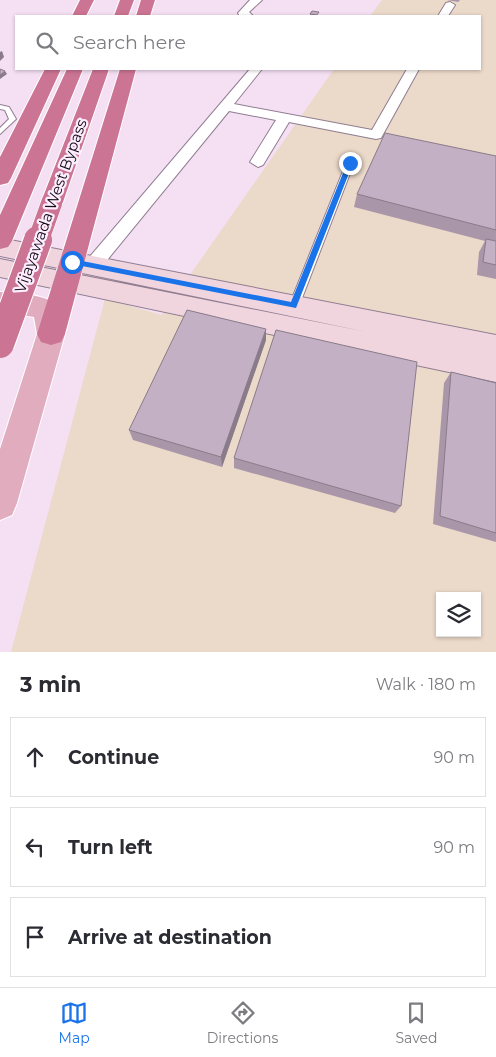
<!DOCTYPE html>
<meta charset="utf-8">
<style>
:root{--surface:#fff;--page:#f7f7f7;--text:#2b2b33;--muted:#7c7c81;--line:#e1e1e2;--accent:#1a73e8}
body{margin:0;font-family:Montserrat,sans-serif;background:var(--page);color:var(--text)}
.controls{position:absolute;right:15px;bottom:15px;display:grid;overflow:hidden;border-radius:0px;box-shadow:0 1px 4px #0004}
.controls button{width:45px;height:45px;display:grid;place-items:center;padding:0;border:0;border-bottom:1px solid var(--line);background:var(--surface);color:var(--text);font:25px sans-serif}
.stop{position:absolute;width:15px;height:15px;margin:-11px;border:4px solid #1a73e8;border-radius:50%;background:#fff}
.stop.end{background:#1a73e8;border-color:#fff;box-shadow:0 1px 5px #0008}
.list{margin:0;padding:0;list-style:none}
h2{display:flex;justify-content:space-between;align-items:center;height:65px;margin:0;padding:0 20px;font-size:21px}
h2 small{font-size:16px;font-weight:400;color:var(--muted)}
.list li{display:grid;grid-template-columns:32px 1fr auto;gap:15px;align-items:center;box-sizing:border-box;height:80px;margin:0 10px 10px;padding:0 10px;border:1px solid var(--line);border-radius:0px}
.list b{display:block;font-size:19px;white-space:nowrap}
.list em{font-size:16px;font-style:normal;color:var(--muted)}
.icon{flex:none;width:28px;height:28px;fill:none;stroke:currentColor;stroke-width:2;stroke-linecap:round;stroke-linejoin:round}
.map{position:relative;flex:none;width:496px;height:652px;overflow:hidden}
.search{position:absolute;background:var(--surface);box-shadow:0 1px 4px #0004;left:15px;right:15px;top:15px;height:55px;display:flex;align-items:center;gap:12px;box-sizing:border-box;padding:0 18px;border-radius:0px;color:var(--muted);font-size:19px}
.sheet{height:335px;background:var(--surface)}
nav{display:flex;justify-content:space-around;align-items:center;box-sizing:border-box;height:70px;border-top:1px solid var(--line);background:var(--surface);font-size:14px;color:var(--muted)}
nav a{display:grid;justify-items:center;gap:2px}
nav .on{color:var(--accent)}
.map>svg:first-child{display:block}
.industrial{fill:#ebd9c9;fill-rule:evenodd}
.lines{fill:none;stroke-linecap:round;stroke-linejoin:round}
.lane-casing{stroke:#907d90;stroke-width:2}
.street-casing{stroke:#907d90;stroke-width:2}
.secondary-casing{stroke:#907d90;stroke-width:2}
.primary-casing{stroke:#fff;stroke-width:2}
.highway-casing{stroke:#fff;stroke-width:2}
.lane{fill:#fff;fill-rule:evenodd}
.street{fill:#fff;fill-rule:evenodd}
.secondary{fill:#f0d5df;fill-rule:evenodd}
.primary{fill:#e0acbe;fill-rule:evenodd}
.highway{fill:#cc7493;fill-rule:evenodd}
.highway-bridge-far1-casing{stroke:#fff;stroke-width:22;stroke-linecap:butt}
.highway-bridge-casing{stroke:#fff;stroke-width:30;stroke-linecap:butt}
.highway-bridge-far1{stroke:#cc7493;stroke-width:21}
.highway-bridge{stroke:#cc7493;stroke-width:28}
.wall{fill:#a997a9}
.shaded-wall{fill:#897b89}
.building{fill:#c4b0c4;stroke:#897b89}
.route{fill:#1a73e8}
.labels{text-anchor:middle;stroke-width:4.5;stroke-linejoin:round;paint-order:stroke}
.street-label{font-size:15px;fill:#110a11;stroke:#feedfe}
</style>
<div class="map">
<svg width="496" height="652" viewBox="0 0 496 652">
<rect width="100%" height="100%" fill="#f4dff3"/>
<path class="industrial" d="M382,0H496V652H11L105,299L162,315L334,69H480V16H370ZM440,596H477V633H440Z"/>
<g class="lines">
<defs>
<path id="lane" d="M0,105L9,107L16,119L0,134V128L9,119L5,110L0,109Z
M347,161H350L354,163L299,306L294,310L291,309L289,306Z"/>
<path id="street" d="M250,0H262L249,12L253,16L239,15L238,13Z
M450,2L455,5L448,16H438L446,3Z
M250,69H262L234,104L372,130L407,69H419L381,138L376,139L289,122L263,165L258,167L250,162L276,120L229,111L99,270L93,272L87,270L84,265L87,260Z"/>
<path id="secondary" d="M0,238L496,335V382L0,277V259L367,332L0,256Z"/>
<path id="primary" d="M0,292C16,294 47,293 58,307C64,314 64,325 65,334L17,503L12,515L0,520V449L37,334L34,317L0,312Z"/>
<path id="highway" d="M80,0H94L86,16H72Z
M120,0H134L128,16H114Z
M141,0H155L150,16H136Z
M45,69H61L11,178L8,183L0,185V157Z
M67,69H83L12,241L8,247L0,249V215Z
M93,69H109L63,202L60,207L52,209L44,207L41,202Z
M120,69H136L65,334L61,342L51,345L41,342L37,334Z"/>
</defs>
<use href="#lane" class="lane-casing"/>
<use href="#street" class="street-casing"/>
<use href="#secondary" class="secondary-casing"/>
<use href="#primary" class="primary-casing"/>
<use href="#highway" class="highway-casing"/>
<use href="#lane" class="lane"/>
<use href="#street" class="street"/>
<use href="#secondary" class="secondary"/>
<use href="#primary" class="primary"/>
<use href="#highway" class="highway"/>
<defs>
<path id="highway-bridge-far1" d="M38,241L52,202"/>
<path id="highway-bridge" d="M0,344L38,240"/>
</defs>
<use href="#highway-bridge-far1" class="highway-bridge-far1-casing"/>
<use href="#highway-bridge" class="highway-bridge-casing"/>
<use href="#highway-bridge-far1" class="highway-bridge-far1"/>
<use href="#highway-bridge" class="highway-bridge"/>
</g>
<path class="wall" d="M447,0H460L458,2Z
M310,14L319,16H310Z
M496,156V279L477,275L479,252L485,241L354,207L357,194Z
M266,340L222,467L133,440L129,430Z
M451,372L496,383V542L433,524L444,383Z
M234,458L401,506L395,513L234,468Z"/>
<path class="shaded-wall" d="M2,51L4,57L0,61V52Z
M5,71L7,74L0,79V75Z
M266,329V340L222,467L221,457Z"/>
<path class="building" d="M312,11L319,12L317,15L310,14Z
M0,69L5,71L0,75Z
M385,133L496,156V230L357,194Z
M486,239L496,241V265L483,262Z
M187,310L266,329L221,457L129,430Z
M276,330L417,362L401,506L234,458Z
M451,372L496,383V533L440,516Z"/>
<path class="route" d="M350,161L353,163L296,308L72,264L68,262L72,259L291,302L347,163Z"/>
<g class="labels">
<g class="street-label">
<text transform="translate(51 206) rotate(-70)" y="5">Vijayawada West Bypass</text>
</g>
</g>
</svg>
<div class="controls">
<button><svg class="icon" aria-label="layers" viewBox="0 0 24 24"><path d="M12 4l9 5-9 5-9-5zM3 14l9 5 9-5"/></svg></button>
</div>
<div class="stop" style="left:72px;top:262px"></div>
<div class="stop end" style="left:350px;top:163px"></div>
<div class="search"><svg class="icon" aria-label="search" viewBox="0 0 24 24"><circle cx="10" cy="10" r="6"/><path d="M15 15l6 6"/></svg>Search here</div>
</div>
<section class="sheet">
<h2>3 min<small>Walk · 180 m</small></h2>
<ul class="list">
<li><svg class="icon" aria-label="ahead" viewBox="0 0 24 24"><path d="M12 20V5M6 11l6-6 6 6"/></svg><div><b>Continue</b></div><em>90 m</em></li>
<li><svg class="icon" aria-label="left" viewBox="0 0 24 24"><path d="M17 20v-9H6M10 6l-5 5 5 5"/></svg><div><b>Turn left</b></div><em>90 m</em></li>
<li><svg class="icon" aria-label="arrive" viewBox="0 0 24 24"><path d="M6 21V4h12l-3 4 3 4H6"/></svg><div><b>Arrive at destination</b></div></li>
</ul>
</section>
<nav>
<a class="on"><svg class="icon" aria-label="map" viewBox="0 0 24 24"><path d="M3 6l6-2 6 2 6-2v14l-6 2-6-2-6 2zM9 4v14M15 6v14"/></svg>Map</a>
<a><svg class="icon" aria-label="directions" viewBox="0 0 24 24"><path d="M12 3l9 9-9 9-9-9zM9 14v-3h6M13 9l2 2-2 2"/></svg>Directions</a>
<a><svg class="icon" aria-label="saved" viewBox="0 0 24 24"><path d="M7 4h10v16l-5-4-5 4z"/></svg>Saved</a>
</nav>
